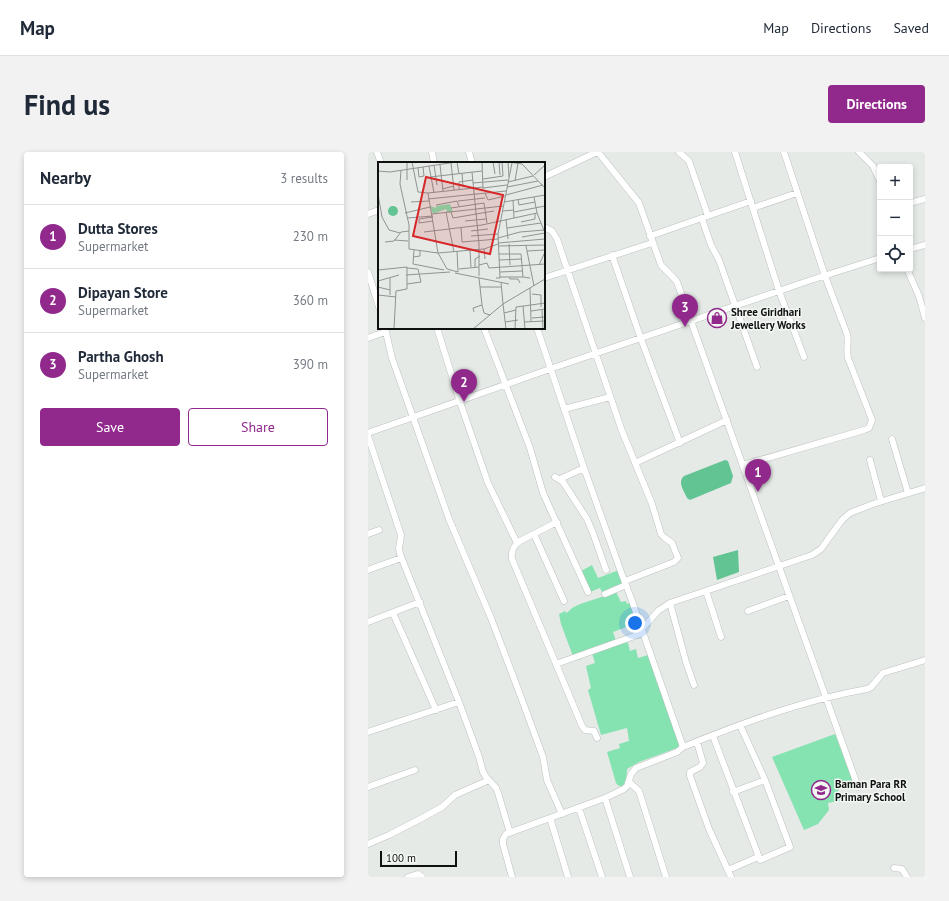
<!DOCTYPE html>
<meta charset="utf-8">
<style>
:root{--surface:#fff;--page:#f2f2f3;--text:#1f2937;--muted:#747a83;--line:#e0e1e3;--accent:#91288c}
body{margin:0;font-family:"PT Sans",sans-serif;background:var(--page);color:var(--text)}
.controls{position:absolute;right:12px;top:12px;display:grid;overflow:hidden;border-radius:4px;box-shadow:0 2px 6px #0003}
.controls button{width:36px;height:36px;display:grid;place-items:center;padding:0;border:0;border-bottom:1px solid var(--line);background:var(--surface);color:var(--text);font:20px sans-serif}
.scale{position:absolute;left:12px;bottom:10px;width:77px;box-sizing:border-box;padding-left:4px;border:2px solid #0f1010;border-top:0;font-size:11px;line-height:14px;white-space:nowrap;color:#0f1010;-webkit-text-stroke:3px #f3f7f4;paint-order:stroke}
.you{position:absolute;left:267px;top:471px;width:14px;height:14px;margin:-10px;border:3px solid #fff;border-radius:50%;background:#1a73e8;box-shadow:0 0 0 6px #1a73e833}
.badge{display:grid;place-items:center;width:26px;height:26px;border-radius:50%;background:var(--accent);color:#fff;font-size:13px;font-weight:700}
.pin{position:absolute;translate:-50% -33px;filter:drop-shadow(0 1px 2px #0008)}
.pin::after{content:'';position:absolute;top:21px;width:14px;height:12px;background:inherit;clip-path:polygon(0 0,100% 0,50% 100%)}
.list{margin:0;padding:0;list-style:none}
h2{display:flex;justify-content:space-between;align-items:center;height:52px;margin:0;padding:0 16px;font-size:17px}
h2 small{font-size:13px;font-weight:400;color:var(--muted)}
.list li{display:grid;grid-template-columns:26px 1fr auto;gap:12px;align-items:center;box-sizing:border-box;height:64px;padding:0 16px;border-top:1px solid var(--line)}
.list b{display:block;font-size:15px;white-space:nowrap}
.list p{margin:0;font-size:13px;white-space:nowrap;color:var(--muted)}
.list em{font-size:13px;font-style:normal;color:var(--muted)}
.actions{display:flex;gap:8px;padding:12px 16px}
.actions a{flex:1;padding:9px 0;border:1px solid var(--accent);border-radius:4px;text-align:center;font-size:14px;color:var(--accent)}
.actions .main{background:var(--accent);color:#fff}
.icon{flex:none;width:22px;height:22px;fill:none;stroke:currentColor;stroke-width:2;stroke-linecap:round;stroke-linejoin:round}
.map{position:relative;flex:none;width:557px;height:725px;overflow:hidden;border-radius:4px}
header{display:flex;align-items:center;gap:24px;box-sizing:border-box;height:56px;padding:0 20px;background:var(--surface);border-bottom:1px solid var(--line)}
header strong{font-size:19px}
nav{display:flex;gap:22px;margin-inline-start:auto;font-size:14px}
.intro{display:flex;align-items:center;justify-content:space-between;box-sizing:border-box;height:96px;padding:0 24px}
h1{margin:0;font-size:28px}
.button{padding:10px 18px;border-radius:4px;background:var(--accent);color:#fff;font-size:14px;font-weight:700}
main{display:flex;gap:24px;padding:0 24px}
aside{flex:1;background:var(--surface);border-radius:4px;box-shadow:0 2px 6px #0003}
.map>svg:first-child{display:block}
.green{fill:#85e2b1}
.water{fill:#62c493}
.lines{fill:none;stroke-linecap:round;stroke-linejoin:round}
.minor-casing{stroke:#bdc1bf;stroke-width:7}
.minor{stroke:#fff;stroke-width:6}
.labels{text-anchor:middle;stroke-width:3;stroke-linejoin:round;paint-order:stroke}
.poi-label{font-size:11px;font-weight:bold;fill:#0f1010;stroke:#f3f7f4;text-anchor:start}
.inset-road{fill:none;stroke:#8f9391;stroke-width:1}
.view{fill:#d62828;fill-opacity:0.15;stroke:#d62828;stroke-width:2}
.inset-edge{fill:none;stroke:#0f1010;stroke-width:2}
</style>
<header>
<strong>Map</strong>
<nav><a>Map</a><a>Directions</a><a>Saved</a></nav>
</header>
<div class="intro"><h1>Find us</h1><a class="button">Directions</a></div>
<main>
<aside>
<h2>Nearby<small>3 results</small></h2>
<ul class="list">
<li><span class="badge">1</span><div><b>Dutta Stores</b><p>Supermarket</p></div><em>230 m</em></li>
<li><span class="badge">2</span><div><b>Dipayan Store</b><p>Supermarket</p></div><em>360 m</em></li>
<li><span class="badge">3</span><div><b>Partha Ghosh</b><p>Supermarket</p></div><em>390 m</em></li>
</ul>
<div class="actions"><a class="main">Save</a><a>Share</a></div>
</aside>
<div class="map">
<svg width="557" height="725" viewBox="0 0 557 725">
<rect width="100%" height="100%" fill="#e5eae7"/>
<path class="green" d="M224,413L230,426L251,418L258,436L248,440L253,450L258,449L259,452L263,450L269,471L245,480L248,489L256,486L260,491L262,499L268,497L270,506L280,503L313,594L309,596L271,610L259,617L258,631L254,634H251L248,631L239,600L252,596L251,592L261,589L259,576L233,583L220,538L223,536L218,514L227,511L224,501L215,504L212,508L210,506L206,507L193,472L191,462L197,459L198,461C202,459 202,457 206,455C215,450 226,448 236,444L232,436L222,440L213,419Z
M467,582L486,632L470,636L471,641H474L475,648L460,651L461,658L450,672L436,678L404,605Z"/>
<path class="water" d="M357,308L360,309L365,324L363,331L322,348L319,346C316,339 309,330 316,324Z
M370,398L371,420L349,428L345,405Z"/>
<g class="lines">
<defs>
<path id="minor" d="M9,0L13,11
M64,0L66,11
M101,0L104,11
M230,0L271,51L293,113C298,119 304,123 309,130L490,635
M311,0L321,9L340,64
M367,0L411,139L436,205
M491,0L505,14L512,29
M176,25L229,0
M542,51L557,47
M385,56L429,41
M0,62L11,58
M334,67L343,93L351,108L389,215
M176,75L184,79L189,87L254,279L284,352L293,382L297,386L304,391L310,406L306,410L257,429
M282,84L383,49
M542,97L557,93
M244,103L273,187L312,291
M539,117L551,144L557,166
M0,120L11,155
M176,126L284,91
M17,176L24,206L81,367L123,466L153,545L175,605L179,628L194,662
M69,176L92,250L120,331L149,391
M116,176L162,296L175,341L220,440
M169,176L216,316L253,420L263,446L315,595
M0,186L17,180
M196,257L242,245
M0,281L182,217L443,128L512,106
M0,284L33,383L31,397L32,402L91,550L111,605L115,620L118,625L128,636L130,641L142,681
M524,287L540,341
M502,308L513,349
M267,311L359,268
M375,313L496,278L501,276L504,268L480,206C478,197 481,190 479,182L457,124L416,0
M187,325L195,330L219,367L225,381L238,418
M192,327L216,316
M189,370L152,389C145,394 143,399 144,407L214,574L217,578L226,579L229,586
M0,382L11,378
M166,382L196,449
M0,418L33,406
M338,439L353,485
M237,442L258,433
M302,451L318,510L326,533
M380,459L421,444
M25,461L68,558
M0,470L52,450
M274,477L290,459L302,451L444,403L453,397L474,368L482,361L505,352L557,336
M188,512L275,481
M0,580L91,550
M345,584L392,708L422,695L397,628L372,573
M329,590L335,611L332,615L322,620V624L341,677L363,725
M261,630L271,639L298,725
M0,635L47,618
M365,640L397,628
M237,646L262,725
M211,656L234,725
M182,666L200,725
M0,692L21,683L54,666L74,655L87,643L121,628
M526,716L534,717L539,725
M360,718L390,705
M40,725L50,722L54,725
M144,725L135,692V687L138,682L237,646L256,637L259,634L263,622L268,616L309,600L315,595C374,571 436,548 499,537L503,535L515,521L557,508"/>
</defs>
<use href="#minor" class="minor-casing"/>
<use href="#minor" class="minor"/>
</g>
<defs>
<symbol id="shop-ring" viewBox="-11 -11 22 22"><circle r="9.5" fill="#f3f7f4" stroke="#91288c" stroke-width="1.5"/><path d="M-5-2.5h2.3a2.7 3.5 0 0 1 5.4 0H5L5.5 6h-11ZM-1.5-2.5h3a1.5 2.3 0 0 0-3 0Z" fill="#91288c"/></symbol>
<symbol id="school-ring" viewBox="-11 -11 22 22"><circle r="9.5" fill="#f3f7f4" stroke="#91288c" stroke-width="1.5"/><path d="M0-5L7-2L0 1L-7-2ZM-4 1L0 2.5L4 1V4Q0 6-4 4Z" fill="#91288c"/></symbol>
</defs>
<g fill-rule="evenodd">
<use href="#shop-ring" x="338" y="155" width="22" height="22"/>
<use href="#school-ring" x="442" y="627" width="22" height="22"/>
</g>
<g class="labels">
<g class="poi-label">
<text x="363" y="164">Shree Giridhari<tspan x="363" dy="13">Jewellery Works</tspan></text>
<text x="467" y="636">Baman Para RR<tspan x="467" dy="13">Primary School</tspan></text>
</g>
</g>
<g transform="translate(10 10)">
<rect width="167" height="167" fill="#e5eae7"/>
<path d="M72,42L75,50H69L68,47L55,52L52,44L58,46V44Z" fill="#85e2b1"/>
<path d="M10 49a5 5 0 1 1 10 0a5 5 0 1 1-10 0Z" fill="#62c493"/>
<path class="inset-road" d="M0,0H15M34,0L40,30L50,31L60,91L106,87L107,97M79,0L81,12M104,0L105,27M115,0L117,12M121,0L122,13M130,0L131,15M131,0L144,2L167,26M73,1L76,28M56,3L59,23M62,3L65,29M51,4L56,31M40,6L41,15L46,14L45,5M23,8L22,22L31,63V87L60,91L69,107L80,110L79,89M0,9L12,10L78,0M94,10L101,82V114M84,11L85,25M156,13L166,4M52,15L104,9M105,17L125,14L124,0M29,18V0M137,19L140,1M130,20L155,14M95,21L130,18M129,25L160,19M105,26L129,23M64,27L76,24M81,27V20L95,18M50,31L105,25M107,31L110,38L127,34M0,32L4,55L11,68L22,71M128,33L165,23M156,35L159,51L167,71M50,37L128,29M140,37L141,43L157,40M135,38L136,56M80,39L107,36M33,40L51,39M126,40L167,33M58,43L79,39L81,44M73,46L106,41L109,61M124,49L136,48M68,50L76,90M73,50L75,56L116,49M136,50L167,44M27,51L52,45M54,52L125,44M55,55L41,57V61L55,59M29,56L55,54M128,57L130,77M87,59L108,57M143,60L157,57V52M83,65L84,80L120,77M129,66L163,61M93,69L110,67M46,70L104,63L159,51M93,74L120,72M144,75L167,71M120,76L142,70L166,68M16,78L30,79M7,80L16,79L23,70L31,69M120,81L167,77M131,82L132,103M120,84L167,83M148,84L156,124M106,87L120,82M36,88L35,102L66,108M92,88L93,105M149,89L167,88M121,92H143L145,115L152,116M35,95L42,94V88M121,98L144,97M101,103L109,101L111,106L167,102M161,103L167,90M97,105V97L102,94M81,107L101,105M0,108L29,105V127L18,129L16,167M122,110L144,109M77,111L131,122M28,113L72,110M122,115H145M131,115L132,117H140L142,121M101,116L104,143L106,151L112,153M118,116H122L120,72L134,1M0,119L21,113M123,120L125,142M29,122L43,120L40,107L29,106M0,125L12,128M102,125H123M152,126L153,159M154,132L163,133V145M0,133L18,135M12,133V116M125,142L128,167M153,143L167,141M145,144L147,167M164,148L165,167M153,149L167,147M96,150L95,146L104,143M126,151L138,148M154,156L167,155M127,160L140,158M146,160L167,159M95,167L125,142L167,117M137,167L138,145L153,143"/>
<path class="view" d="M48,15L125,33L112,92L35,74Z"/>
<rect width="167" height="167" class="inset-edge"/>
</g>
</svg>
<div class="controls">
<button>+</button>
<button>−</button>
<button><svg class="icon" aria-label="locate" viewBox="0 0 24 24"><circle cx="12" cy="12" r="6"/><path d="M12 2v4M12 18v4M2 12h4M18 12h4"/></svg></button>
</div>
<div class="scale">100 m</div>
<div class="you"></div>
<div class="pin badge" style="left:390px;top:340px">1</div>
<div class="pin badge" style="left:96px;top:250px">2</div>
<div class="pin badge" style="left:317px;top:175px">3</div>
</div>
</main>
